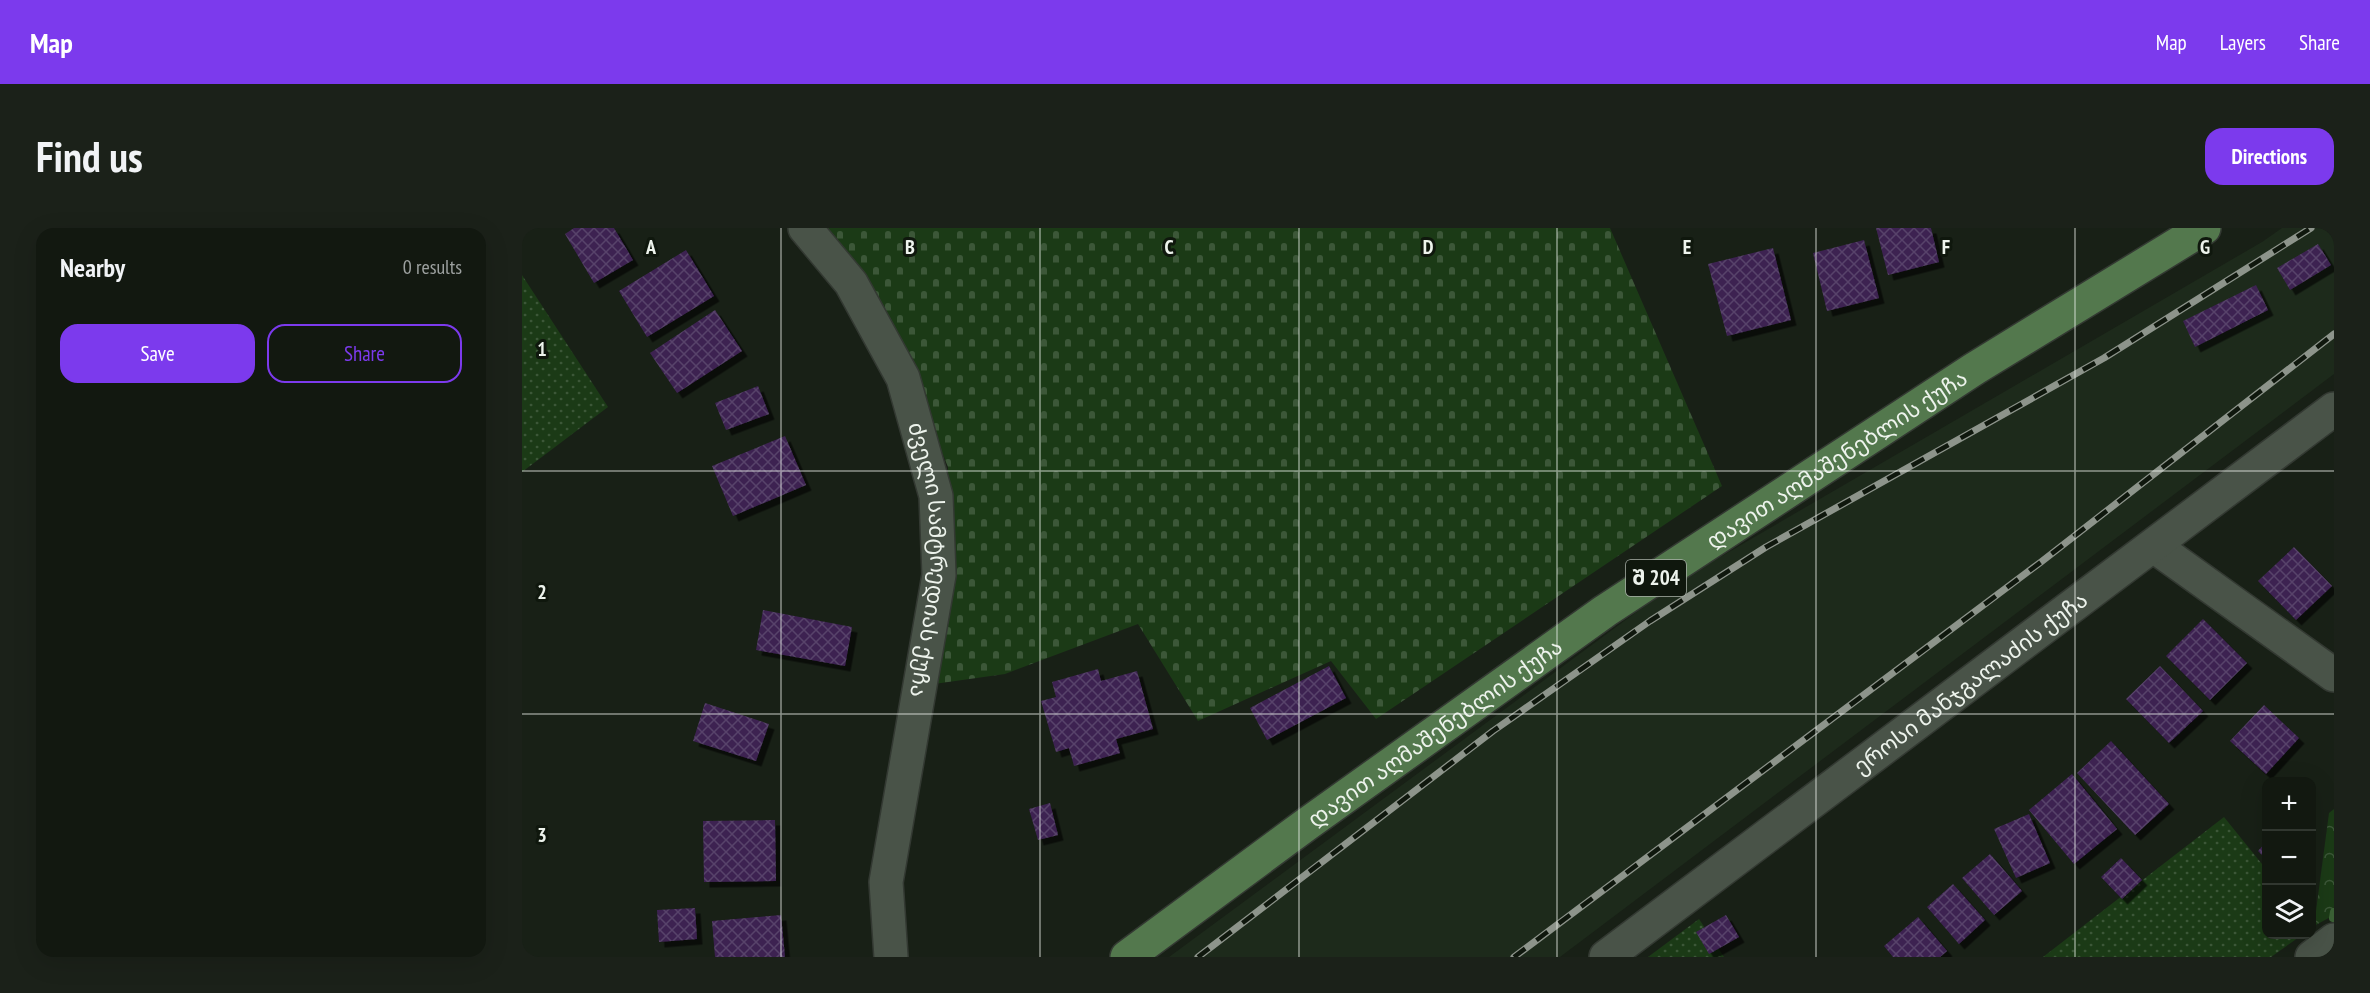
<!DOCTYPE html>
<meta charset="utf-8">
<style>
:root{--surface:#121810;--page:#1b2119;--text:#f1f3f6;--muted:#9ca09f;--line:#313730;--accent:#7c3aed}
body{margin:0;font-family:"PT Sans Narrow","Noto Sans Georgian",sans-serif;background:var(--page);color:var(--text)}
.controls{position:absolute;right:18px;bottom:18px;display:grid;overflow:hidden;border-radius:12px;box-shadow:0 6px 24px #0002}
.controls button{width:54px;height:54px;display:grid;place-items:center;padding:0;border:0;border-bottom:2px solid var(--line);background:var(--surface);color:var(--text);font:30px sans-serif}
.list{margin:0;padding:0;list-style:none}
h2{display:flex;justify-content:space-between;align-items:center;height:78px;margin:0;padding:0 24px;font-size:26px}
h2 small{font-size:20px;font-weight:400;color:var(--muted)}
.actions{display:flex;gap:12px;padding:18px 24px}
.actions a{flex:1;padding:14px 0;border:2px solid var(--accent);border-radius:18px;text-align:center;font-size:21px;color:var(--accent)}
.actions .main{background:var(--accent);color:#fff}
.icon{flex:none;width:33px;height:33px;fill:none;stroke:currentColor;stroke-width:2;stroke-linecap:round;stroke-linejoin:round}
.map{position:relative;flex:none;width:1812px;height:729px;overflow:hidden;border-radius:18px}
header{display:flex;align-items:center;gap:36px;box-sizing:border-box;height:84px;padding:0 30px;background:var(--accent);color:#fff}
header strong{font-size:28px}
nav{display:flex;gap:33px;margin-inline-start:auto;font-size:21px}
.intro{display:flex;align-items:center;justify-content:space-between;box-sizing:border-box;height:144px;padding:0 36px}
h1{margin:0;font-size:42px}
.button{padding:15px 27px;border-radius:18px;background:var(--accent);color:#fff;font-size:21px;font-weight:700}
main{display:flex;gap:36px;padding:0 36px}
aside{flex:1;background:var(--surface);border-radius:18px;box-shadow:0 6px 24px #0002}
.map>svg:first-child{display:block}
.built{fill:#1d2a1b}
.forest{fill:url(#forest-crowns)}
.cemetery{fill:url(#cemetery-stones)}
.park{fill:url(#park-dots)}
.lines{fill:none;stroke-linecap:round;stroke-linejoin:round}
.stream{stroke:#3b6135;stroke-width:8}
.building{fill:url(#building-cross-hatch);filter:url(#shadow)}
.minor-casing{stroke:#333932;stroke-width:36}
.major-casing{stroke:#333932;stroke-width:36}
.minor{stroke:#495348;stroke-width:33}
.major{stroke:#53784d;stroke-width:33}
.rail-casing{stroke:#8d948b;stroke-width:7}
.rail{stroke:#0f170d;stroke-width:4.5;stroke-dasharray:14;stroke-linecap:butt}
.grid{fill:none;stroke:#edf3ec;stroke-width:1.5;stroke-opacity:0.55}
.labels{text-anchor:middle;stroke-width:6;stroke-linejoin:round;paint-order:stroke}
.shield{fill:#0f170d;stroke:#aab1a9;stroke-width:1.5}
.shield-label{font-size:21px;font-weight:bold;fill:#edf3ec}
.street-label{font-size:22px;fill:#edf3ec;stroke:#0f170d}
.grid-label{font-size:20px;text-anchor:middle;font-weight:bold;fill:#edf3ec;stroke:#0f170d;stroke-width:6;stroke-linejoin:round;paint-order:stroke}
</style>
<header>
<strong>Map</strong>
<nav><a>Map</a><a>Layers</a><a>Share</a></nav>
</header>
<div class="intro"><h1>Find us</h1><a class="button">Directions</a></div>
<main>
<aside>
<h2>Nearby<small>0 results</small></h2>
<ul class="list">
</ul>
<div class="actions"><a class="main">Save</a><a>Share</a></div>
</aside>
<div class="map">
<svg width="1812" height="729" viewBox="0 0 1812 729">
<defs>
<pattern id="forest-crowns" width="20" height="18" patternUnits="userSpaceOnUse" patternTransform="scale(1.5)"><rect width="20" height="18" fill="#1b3a16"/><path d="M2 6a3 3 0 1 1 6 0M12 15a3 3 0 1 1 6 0" fill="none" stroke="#3c5738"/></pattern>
<pattern id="cemetery-stones" width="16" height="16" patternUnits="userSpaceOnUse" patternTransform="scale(1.5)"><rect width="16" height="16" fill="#1b3a16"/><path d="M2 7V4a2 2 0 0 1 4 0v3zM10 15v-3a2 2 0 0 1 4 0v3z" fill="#3c5738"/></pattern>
<pattern id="park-dots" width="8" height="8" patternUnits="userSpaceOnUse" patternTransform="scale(1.5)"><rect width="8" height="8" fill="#1b3a16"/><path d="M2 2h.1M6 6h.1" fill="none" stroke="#3c5738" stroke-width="1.8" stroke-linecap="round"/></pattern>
<pattern id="building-cross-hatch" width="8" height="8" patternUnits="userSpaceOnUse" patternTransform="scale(1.5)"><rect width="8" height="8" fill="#3c2351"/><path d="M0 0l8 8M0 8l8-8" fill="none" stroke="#58436a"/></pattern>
<filter id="shadow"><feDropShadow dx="5.5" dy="5.5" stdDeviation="0" flood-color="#0009"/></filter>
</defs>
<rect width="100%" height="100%" fill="#182016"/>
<path class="built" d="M1760,0H1812V146L1038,729H647L1155,354L1740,14Z"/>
<path class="forest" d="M1812,581V687L1792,698L1807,585Z"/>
<path class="cemetery" d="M297,0H1088L1200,258L854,491L809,433L676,493L616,396L483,446L412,456L422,378L426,239L388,146Z"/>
<path class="park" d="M0,47L86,179L0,244Z
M1702,589L1744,641V706L1780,707L1749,729H1521Z
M1177,691L1202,729H1126Z"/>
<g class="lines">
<path class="stream" d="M1811,690L1812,684"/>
</g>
<path class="building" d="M52,0H92L111,32L72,55L43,6Z
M1354,0H1409L1417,34L1366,47Z
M1342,12L1357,70L1305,83L1291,25Z
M1796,16L1809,37L1768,62L1755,40Z
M1251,20L1269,92L1205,108L1186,36Z
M164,22L192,68L125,109L97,63Z
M1734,57L1746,82L1673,119L1661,93Z
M193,82L220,123L155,165L128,125Z
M236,158L247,186L204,202L193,175Z
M263,208L284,257L211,288L190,238Z
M1772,319L1810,358L1774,392L1736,353Z
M241,382L330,399L323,438L234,422Z
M1681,391L1725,435L1688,472L1644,428Z
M807,438L824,470L745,512L728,480Z
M1638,438L1681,483L1647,515L1604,471Z
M576,441L579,453L615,443L631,501L594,511L598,525L552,538L547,520L534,524L519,473L534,469L530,454Z
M183,475L247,496L234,533L171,513Z
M1742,477L1777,510L1744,546L1708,513Z
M1589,513L1647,576L1613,607L1555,545Z
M1550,546L1595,601L1552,636L1507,582Z
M528,575L536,607L516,612L507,581Z
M1507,586L1528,635L1494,650L1472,601Z
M253,592L254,653L182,654L181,593Z
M1744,614V631L1736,623Z
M1468,626L1500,663L1472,687L1440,650Z
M1599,630L1620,652L1600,671L1579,649Z
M1431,656L1463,692L1437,716L1405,679Z
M173,680L175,711L137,714L135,682Z
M259,687L263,729H193L190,693Z
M1204,687L1217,709L1187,726L1174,704Z
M1396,689L1425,723L1418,729H1371L1362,718Z"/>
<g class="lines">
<defs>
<g id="minor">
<path id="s1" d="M283,0L329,55L381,150L414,268L417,347L364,654L369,729"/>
<path d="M1632,318L1812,447"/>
<path id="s2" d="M1084,729L1812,181"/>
<path d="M1790,729L1812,712"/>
</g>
<g id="major">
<path id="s3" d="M605,729L785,596L1083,383L1452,141L1682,0"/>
</g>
</defs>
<use href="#minor" class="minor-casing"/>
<use href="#major" class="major-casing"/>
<use href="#minor" class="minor"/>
<use href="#major" class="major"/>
<defs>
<path id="rail" d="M676,729L971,503L1128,393L1244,319L1582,130L1789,0
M992,729L1519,334L1812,106"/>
</defs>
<use href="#rail" class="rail-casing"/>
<use href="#rail" class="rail"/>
</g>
<path class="grid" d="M259,0V729M518,0V729M777,0V729M1035,0V729M1294,0V729M1553,0V729M0,243H1812M0,486H1812"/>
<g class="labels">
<rect class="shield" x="1104" y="332" width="60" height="36" rx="4.5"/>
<g class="shield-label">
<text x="1134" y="357">შ 204</text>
</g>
<g class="street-label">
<text dy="8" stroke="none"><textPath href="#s3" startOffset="867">დავით აღმაშენებლის ქუჩა</textPath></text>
<text dy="8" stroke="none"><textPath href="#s1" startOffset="366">ძველი სამტრედიას ქუჩა</textPath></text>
<text dy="8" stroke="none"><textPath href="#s2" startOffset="456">ეროსი მანჯგალაძის ქუჩა</textPath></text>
<text dy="8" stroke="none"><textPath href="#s3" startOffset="381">დავით აღმაშენებლის ქუჩა</textPath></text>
</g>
</g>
<g class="grid-label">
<text x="129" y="26">A</text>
<text x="388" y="26">B</text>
<text x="647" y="26">C</text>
<text x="906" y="26">D</text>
<text x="1165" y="26">E</text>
<text x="1424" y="26">F</text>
<text x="1683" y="26">G</text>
<text x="20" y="128">1</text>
<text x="20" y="371">2</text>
<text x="20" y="614">3</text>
</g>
</svg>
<div class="controls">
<button>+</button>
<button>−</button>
<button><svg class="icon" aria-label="layers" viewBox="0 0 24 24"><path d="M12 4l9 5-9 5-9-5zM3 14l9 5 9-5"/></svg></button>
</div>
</div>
</main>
